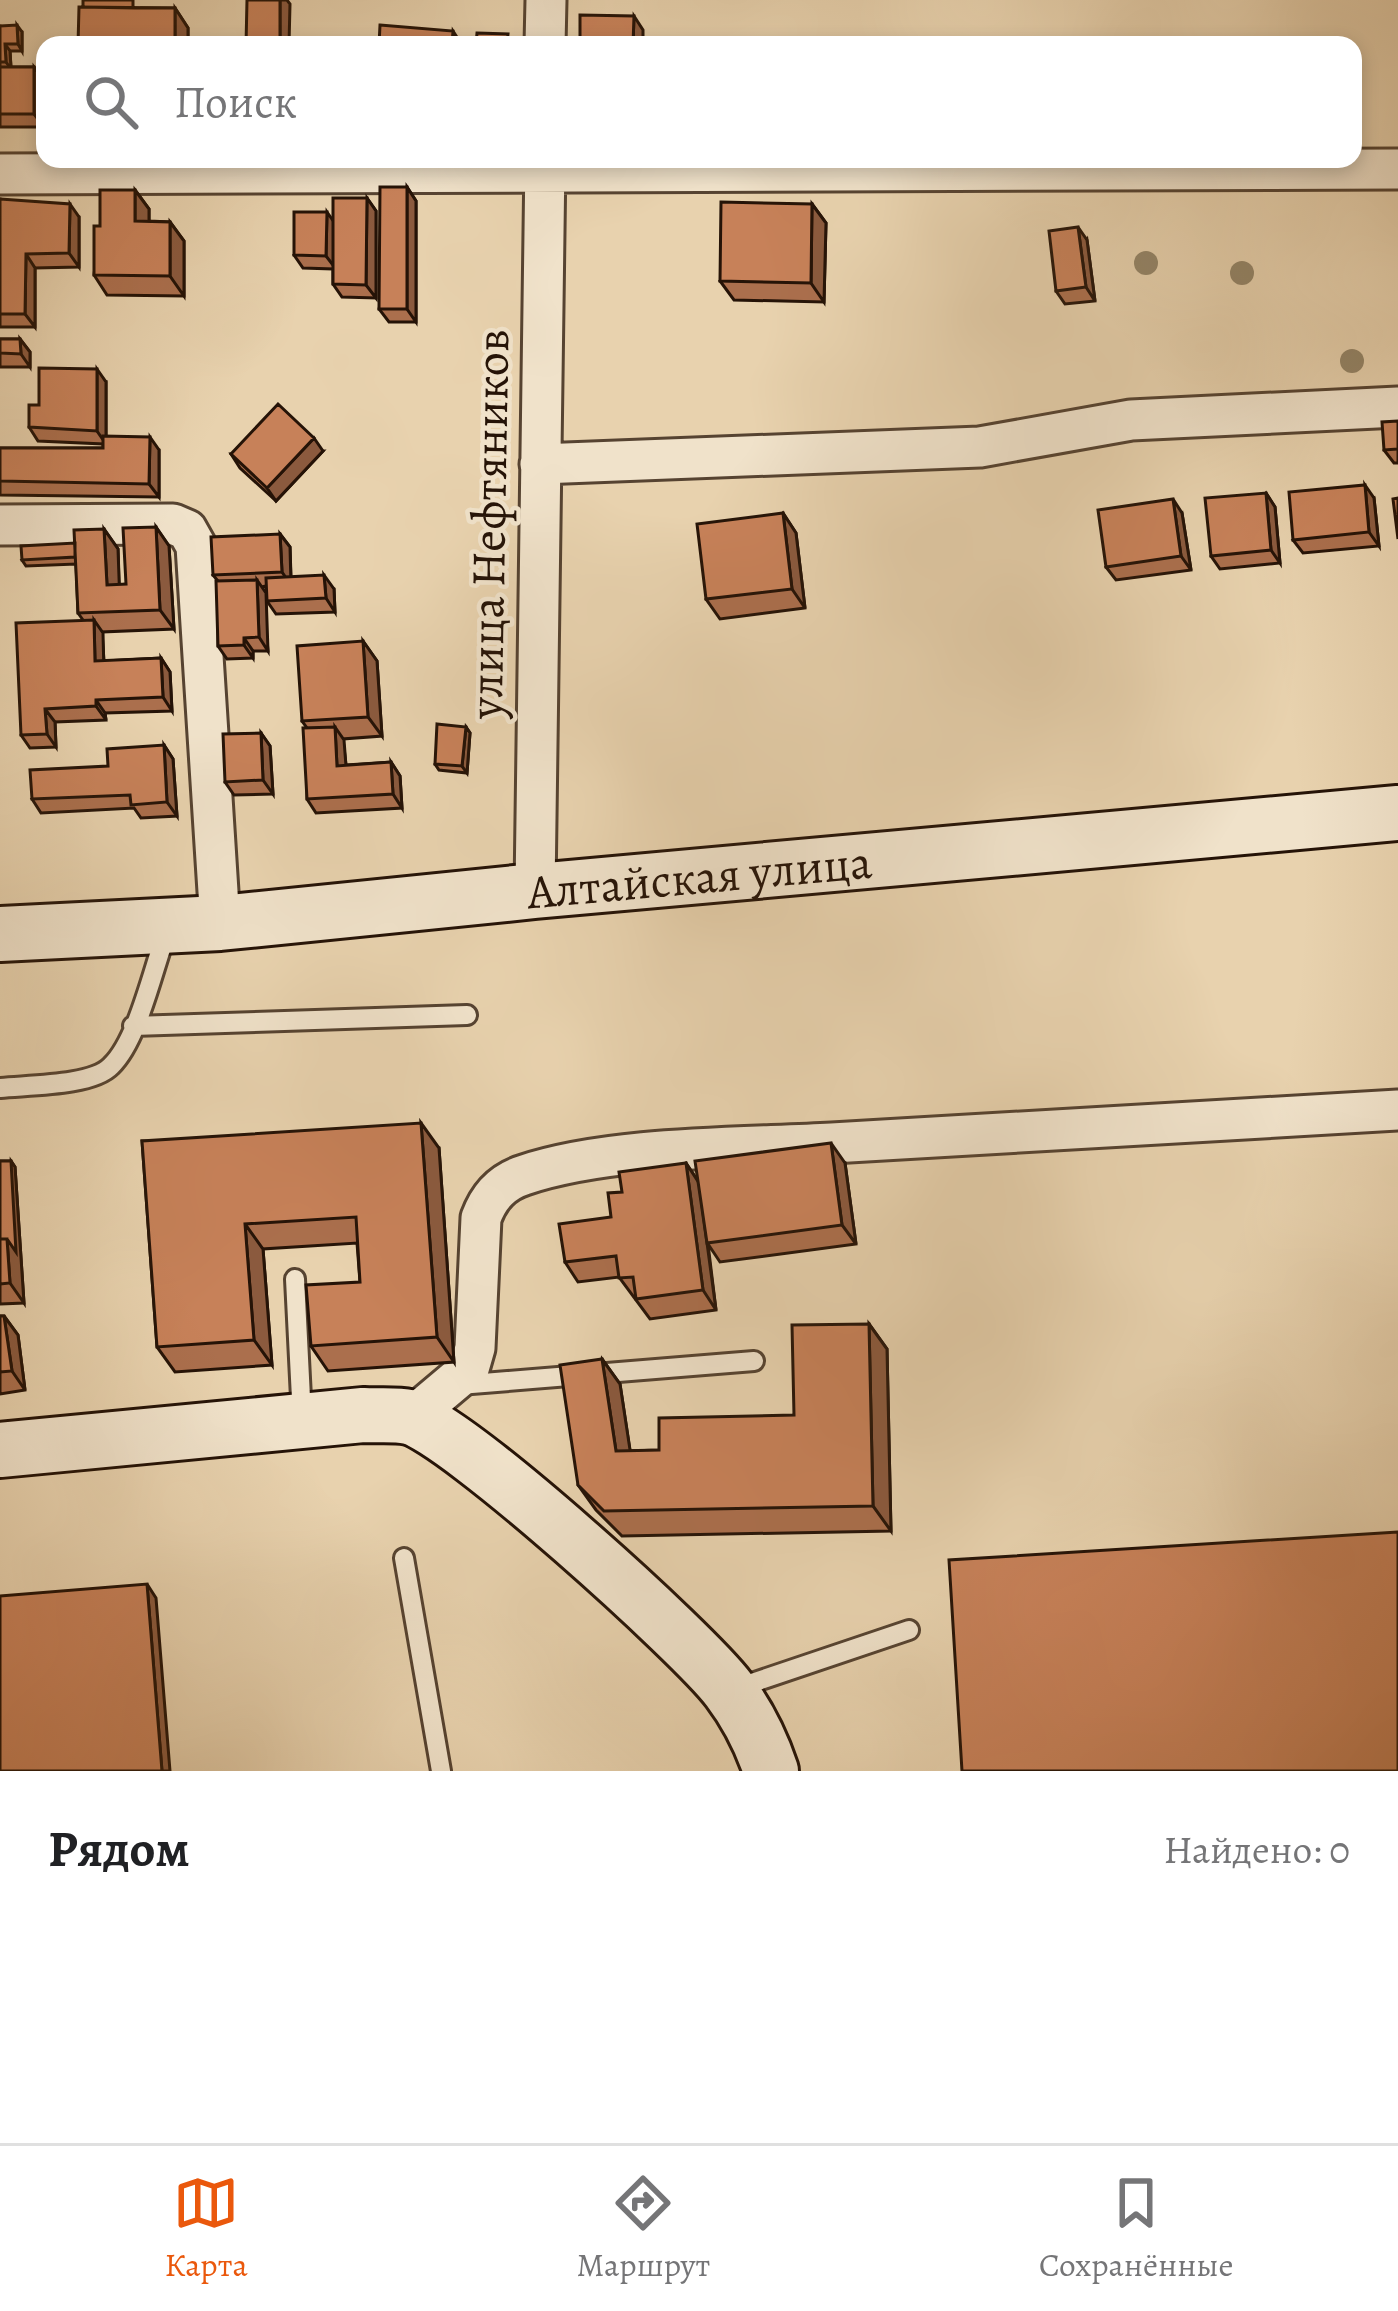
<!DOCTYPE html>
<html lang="ru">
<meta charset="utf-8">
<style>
:root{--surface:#fff;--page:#f2f2f2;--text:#202124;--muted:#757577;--line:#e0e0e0;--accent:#ea580c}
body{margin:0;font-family:Alegreya,serif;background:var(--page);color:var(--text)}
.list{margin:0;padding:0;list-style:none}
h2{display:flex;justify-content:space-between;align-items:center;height:156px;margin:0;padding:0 48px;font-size:51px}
h2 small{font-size:39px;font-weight:400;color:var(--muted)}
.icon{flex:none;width:66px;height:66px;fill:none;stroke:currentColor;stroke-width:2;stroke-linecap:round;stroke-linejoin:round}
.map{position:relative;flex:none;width:1398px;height:1771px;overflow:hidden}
.search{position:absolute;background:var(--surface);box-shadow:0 6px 18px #0003;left:36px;right:36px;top:36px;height:132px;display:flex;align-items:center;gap:30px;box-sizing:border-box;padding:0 42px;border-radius:24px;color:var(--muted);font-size:45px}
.sheet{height:372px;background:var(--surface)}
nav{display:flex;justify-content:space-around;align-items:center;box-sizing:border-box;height:168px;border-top:3px solid var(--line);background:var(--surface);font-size:33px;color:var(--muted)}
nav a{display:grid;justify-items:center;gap:6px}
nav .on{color:var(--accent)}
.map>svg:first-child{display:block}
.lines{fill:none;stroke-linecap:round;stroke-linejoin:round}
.lane-casing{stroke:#564331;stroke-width:24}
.street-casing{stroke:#564331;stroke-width:45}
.secondary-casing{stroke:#251307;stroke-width:60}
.lane{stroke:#f0e2ca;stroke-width:18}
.street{stroke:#f0e2ca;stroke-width:39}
.secondary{stroke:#f0e2ca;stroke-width:54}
.tree{fill:#948568}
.wall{fill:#ab6f4d;stroke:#251307;stroke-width:3}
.shaded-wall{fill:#8b5a3e;stroke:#251307;stroke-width:3}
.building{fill:#c78159;stroke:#251307;stroke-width:3}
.labels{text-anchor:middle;stroke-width:9;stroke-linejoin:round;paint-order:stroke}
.street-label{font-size:48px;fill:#251307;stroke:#f0e2ca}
</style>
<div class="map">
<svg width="1398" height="1771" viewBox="0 0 1398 1771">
<rect width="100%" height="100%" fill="#e8d2ae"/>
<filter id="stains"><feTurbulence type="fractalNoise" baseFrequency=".00167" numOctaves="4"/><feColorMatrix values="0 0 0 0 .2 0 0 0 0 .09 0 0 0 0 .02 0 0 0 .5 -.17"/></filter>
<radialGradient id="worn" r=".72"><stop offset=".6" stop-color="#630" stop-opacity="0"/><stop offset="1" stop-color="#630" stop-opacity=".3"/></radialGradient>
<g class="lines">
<defs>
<path id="lane" d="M133,1026L467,1015
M0,1088C28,1085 92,1086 111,1066C138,1040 153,969 166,934
M295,1279L302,1418
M459,1385L754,1361
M404,1558L441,1771
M737,1688L909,1630"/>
<path id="street" d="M545,45L546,0
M0,174L1398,169
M540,464L980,447L1131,420L1398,407
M0,525L173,524L187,530L196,546L220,923
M535,891L545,159
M412,1417L469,1369L475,1348L481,1218C489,1196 502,1182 524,1175C611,1146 740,1148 832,1143C1021,1132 1209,1121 1398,1110"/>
<g id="secondary">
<path id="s1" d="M0,934L220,923L535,891L1398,813"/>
<path d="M0,1450L363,1415C378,1416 395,1414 409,1417C455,1427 695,1644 729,1690C748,1715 761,1741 771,1771"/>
</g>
</defs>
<use href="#lane" class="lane-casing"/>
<use href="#street" class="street-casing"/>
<use href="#secondary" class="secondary-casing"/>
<use href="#lane" class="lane"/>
<use href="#street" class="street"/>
<use href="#secondary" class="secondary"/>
</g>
<g class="tree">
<circle cx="1146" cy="263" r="12"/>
<circle cx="1242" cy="273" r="12"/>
<circle cx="1352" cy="361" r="12"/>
</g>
<path class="wall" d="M141,8H175L188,28V45H78Z
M0,26L22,32V51H10L11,67H34L44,80V127H0Z
M407,187L416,201V322H389L379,309Z
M135,190L149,209V221L170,222L184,241V296L107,295L94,275L100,226Z
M367,198L376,211V298L342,297L333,284V269L303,268L294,255L333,221Z
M0,199L79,217V267L35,268V327H0Z
M812,204L826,223L824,302L734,300L720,281Z
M1087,240L1095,301L1065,304L1056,291Z
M0,339H20L30,352V367H0Z
M106,382V436L159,450V497L0,495V448H103V444L38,441L29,427L39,405Z
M1398,421V463H1394L1384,450Z
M323,451L276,501L240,468L231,454Z
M1266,493L1275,507L1280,563L1220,569L1211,556Z
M1374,498L1379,546L1303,553L1293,540Z
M783,513L796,533L805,608L720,619L706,599Z
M1182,513L1191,570L1116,580L1106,567Z
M156,527L169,546L174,629L102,632L104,661L161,658L170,672L172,711L105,713L106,720L55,722L56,747L30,748L21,735L83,620L78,613L76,564L26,566L22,560L75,543L104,529L118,549L119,585L126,584Z
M280,534L290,547L291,577L334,589L335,612L276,614L267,601L266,586L262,587L268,651H253V658L227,659L218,646V581L213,575Z
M363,641L377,661L382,736L343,739L346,765L391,762L400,776L402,808L316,813L307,799V728L302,721Z
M466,727L470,733L467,773L439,770L435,764Z
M261,733L270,746L273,794L234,795L225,782Z
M164,745L173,759L177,816L141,818L134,808L41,813L32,799L108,766Z
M142,1141L439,1148L454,1362L328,1371L311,1346L360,1282L357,1243L263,1249L272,1365L175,1372L157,1347Z
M0,1161H11L15,1167L24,1303L0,1304Z
M686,1163L698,1181L845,1163L856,1244L720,1262L708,1244L716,1310L650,1319L619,1277L578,1282L565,1262L611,1217L622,1192Z
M0,1316H4L18,1335L25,1390L0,1394Z
M869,1324L887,1349L891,1531L622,1536L596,1510L578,1485L602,1359L620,1384L630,1451L659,1450L794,1415Z"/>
<path class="shaded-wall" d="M280,0H287L290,4L289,45H280Z
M175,8L188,28V45H175Z
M634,16L643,30V45H633Z
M17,25L22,32V51L18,44Z
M453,31L462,45H452Z
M5,44L10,51L11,69L6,62Z
M34,67L44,80V127L34,114Z
M407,187L416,201V322L407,309Z
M135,190L149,209V241L135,221Z
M367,198L376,211V298L366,285Z
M70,204L79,217V267L69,253Z
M812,204L826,223L824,302L811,283Z
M327,212L336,225V269L326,256Z
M170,222L184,241V296L170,276Z
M1078,227L1087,240L1095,301L1086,287Z
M26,254L35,268V327L25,314Z
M20,339L30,352V367L21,354Z
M97,369L106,382V444L97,431Z
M150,437L159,450V497L149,484Z
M314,438L323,451L276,501L267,488Z
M1365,485L1374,498L1379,546L1369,532Z
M1266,493L1275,507L1280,563L1271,550Z
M1173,499L1182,513L1191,570L1181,556Z
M783,513L796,533L805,608L792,589Z
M156,527L169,546L174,629L160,610Z
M104,529L118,549L120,605L107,585Z
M280,534L290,547L291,585L282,572Z
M324,575L334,589L335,612L326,598Z
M257,580L266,593L268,651L259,637Z
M94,620L103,633L104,674L95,661Z
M244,638L253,651V658L244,645Z
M363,641L377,661L382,736L368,717Z
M161,658L170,672L172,711L163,697Z
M96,700L105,713L106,720L96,706Z
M45,709L55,722L56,747L47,734Z
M335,727L344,740L347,779L337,766Z
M466,727L470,733L467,773L462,766Z
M261,733L270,746L273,794L263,780Z
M164,745L173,759L177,816L167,802Z
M391,762L400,776L402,808L393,794Z
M421,1123L439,1148L454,1362L437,1337Z
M831,1143L845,1163L856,1244L842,1225Z
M11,1161L15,1167L24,1303L10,1283L7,1239Z
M686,1163L699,1183L716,1310L703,1290Z
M245,1224L263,1249L272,1365L254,1340Z
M4,1316L18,1335L25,1390L12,1371Z
M869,1324L887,1349L891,1531L873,1506Z
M602,1359L620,1384L634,1476L616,1451Z
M147,1584L156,1598L170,1771H162Z"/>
<path class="building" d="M83,0H133V8L83,7Z
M247,0H280V45H246Z
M79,7L175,8V45H148V42H112V45H78Z
M580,15L634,16L633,45H580Z
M17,25L18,44H5L6,62H0V26Z
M380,25L453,31L452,45H379Z
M477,33L508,34L507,45H476Z
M0,67H34V114H0Z
M380,187H407V309H379Z
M100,190H135V221L170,222V276L94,275V226H100Z
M333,198H367L366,285L333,284Z
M0,199L70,204L69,253L26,254L25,314H0Z
M721,202L812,204L811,283L720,281Z
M294,212H327L326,256L294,255Z
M1078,227L1086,287L1056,291L1049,231Z
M0,339H20L21,354L0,353Z
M39,368L97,369V431L29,427V405H39Z
M278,404L314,438L267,488L231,454Z
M1398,421V449L1384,450L1382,422Z
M103,436L150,437L149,484L0,481V448H103Z
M1365,485L1369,532L1293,540L1289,492Z
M1266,493L1271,550L1211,556L1205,498Z
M1398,498V539L1393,499Z
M1173,499L1181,556L1106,567L1098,510Z
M783,513L792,589L706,599L697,524Z
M156,527L160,610L78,613L74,530L104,529L107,585L126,584L123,528Z
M280,534L282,572L213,575L211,537Z
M75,543V557L22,560L21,546Z
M324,575L326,598L267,601L266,578Z
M257,580L259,637L244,638V645L218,646L216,581Z
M94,620L95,661L161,658L163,697L96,700V706L45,709L47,734L21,735L16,623Z
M363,641L368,717L302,721L297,646Z
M437,724L466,727L462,766L435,764Z
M335,727L337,766L391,762L393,794L307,799L303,728Z
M261,733L263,780L225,782L223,734Z
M164,745L167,802L131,805L130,795L32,799L30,770L108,766L107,749Z
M421,1123L437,1337L311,1346L306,1285L360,1282L356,1217L245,1224L254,1340L157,1347L142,1141Z
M831,1143L842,1225L707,1243L695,1161Z
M0,1161H11L16,1252L7,1239H0Z
M686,1163L703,1290L636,1299L633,1277L619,1278L616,1256L565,1262L559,1224L611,1217L608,1193L622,1192L619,1172Z
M0,1239H7L10,1283L0,1284Z
M0,1316H4L12,1371L0,1372Z
M869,1324L873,1506L604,1511L578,1485L560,1365L602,1359L616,1451L659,1450V1418L794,1415L792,1325Z
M1398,1532V1771H962L949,1560Z
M147,1584L162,1771H0V1596Z"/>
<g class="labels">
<g class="street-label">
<text transform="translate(488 524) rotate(-89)" y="17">улица Нефтяников</text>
<text dy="17" stroke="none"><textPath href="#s1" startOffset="702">Алтайская улица</textPath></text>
</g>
</g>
<rect width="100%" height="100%" filter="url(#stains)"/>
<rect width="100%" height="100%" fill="url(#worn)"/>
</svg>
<div class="search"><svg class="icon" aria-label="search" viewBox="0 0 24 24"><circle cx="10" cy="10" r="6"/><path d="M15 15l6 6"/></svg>Поиск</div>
</div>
<section class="sheet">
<h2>Рядом<small>Найдено: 0</small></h2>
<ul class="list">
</ul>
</section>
<nav>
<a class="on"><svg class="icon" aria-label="map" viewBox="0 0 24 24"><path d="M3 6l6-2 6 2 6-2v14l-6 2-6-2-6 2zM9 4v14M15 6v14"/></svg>Карта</a>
<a><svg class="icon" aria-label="directions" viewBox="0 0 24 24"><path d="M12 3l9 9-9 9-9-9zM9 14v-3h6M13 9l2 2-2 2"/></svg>Маршрут</a>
<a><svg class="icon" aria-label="saved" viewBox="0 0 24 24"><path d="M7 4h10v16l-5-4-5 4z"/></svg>Сохранённые</a>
</nav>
